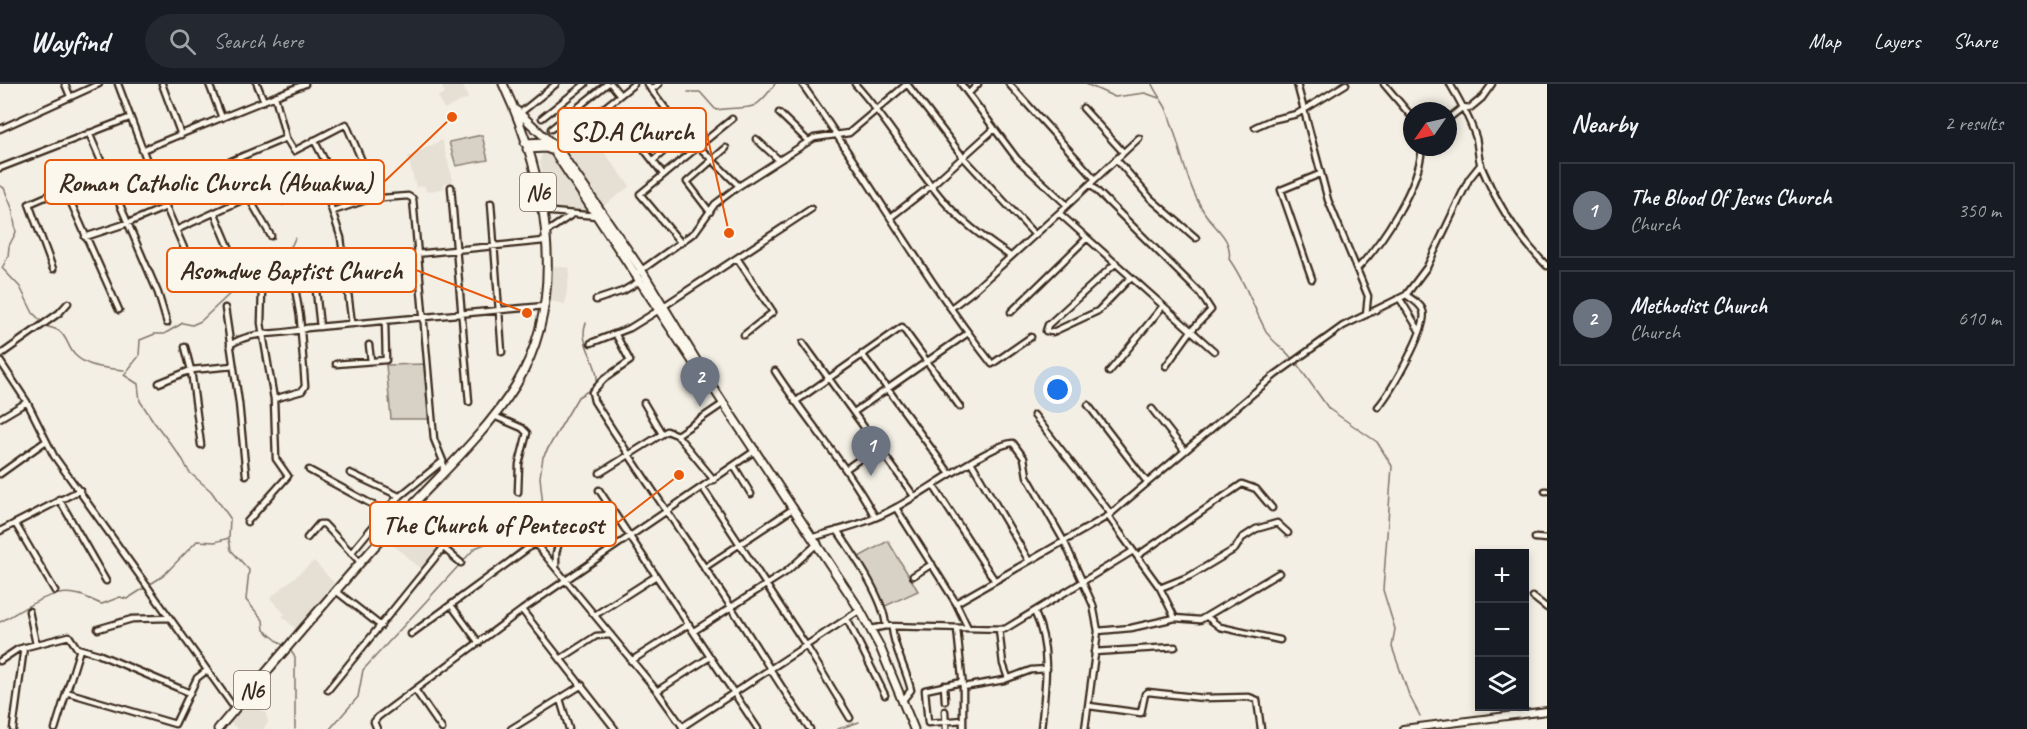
<!DOCTYPE html>
<meta charset="utf-8">
<style>
:root{--surface:#171b24;--page:#242831;--text:#f1f3f6;--muted:#9ea1a6;--line:#363941;--accent:#c8321e}
body{margin:0;font-family:Caveat,sans-serif;background:var(--page);color:var(--text)}
.controls{position:absolute;right:18px;bottom:18px;display:grid;overflow:hidden;border-radius:0px;box-shadow:0 3px 9px #0003}
.controls button{width:54px;height:54px;display:grid;place-items:center;padding:0;border:0;border-bottom:2px solid var(--line);background:var(--surface);color:var(--text);font:30px sans-serif}
.compass{position:absolute;left:1403px;top:18px;width:54px;height:54px;border-radius:50%;background:var(--surface);box-shadow:0 3px 9px #0003;rotate:236deg}
.you{position:absolute;left:1058px;top:306px;width:21px;height:21px;margin:-15px;border:4px solid #fff;border-radius:50%;background:#1a73e8;box-shadow:0 0 0 9px #1a73e833}
.badge{display:grid;place-items:center;width:39px;height:39px;border-radius:50%;background:var(--accent);color:#fff;font-size:20px;font-weight:700}
.pin{position:absolute;translate:-50% -50px;filter:drop-shadow(0 2px 3px #0008)}
.pin::after{content:'';position:absolute;top:32px;width:21px;height:18px;background:inherit;clip-path:polygon(0 0,100% 0,50% 100%)}
.list{margin:0;padding:0;list-style:none}
h2{display:flex;justify-content:space-between;align-items:center;height:78px;margin:0;padding:0 24px;font-size:26px}
h2 small{font-size:20px;font-weight:400;color:var(--muted)}
.list li{display:grid;grid-template-columns:39px 1fr auto;gap:18px;align-items:center;box-sizing:border-box;height:96px;margin:0 12px 12px;padding:0 12px;border:2px solid var(--line);border-radius:0px}
.list b{display:block;font-size:22px;white-space:nowrap}
.list p{margin:0;font-size:20px;white-space:nowrap;color:var(--muted)}
.list em{font-size:20px;font-style:normal;color:var(--muted)}
.icon{flex:none;width:33px;height:33px;fill:none;stroke:currentColor;stroke-width:2;stroke-linecap:round;stroke-linejoin:round}
.map{position:relative;flex:none;width:1547px;height:645px;overflow:hidden}
header{display:flex;align-items:center;gap:36px;box-sizing:border-box;height:84px;padding:0 30px;background:var(--surface);border-bottom:2px solid var(--line)}
header strong{font-size:28px}
nav{display:flex;gap:33px;margin-inline-start:auto;font-size:21px}
.search{width:420px;height:54px;background:var(--page);display:flex;align-items:center;gap:15px;box-sizing:border-box;padding:0 21px;border-radius:33px;color:var(--muted);font-size:22px}
main{display:flex}
aside{flex:1;background:var(--surface)}
.map>svg:first-child{display:block}
.built{fill:#e5dfd4}
.green{fill:#d8d1c6;stroke:#8a7e72;stroke-width:1.5}
.lines{fill:none;stroke-linecap:round;stroke-linejoin:round}
.stream{stroke:#817468;stroke-width:1.5}
.street-casing{stroke:#3b2a1e;stroke-width:9}
.secondary-casing{stroke:#3b2a1e;stroke-width:10}
.primary-casing{stroke:#3b2a1e;stroke-width:11}
.street{stroke:#fbf7ec;stroke-width:4.5}
.secondary{stroke:#fbf7ec;stroke-width:6}
.primary{stroke:#fbf7ec;stroke-width:7}
.labels{text-anchor:middle;stroke-width:5;stroke-linejoin:round;paint-order:stroke}
.shield{fill:#fbf7ec;stroke:#75685c;stroke-width:1.5}
.shield-label{font-size:22px;font-weight:bold;fill:#3b2a1e}
.leader{fill:none;stroke:#e8590c;stroke-width:2}
.callout-dot{fill:#e8590c;stroke:#fbf7ec;stroke-width:2}
.callout{fill:#fbf7ec;stroke:#e8590c;stroke-width:2}
.callout-label{font-size:26px;text-anchor:middle;font-weight:bold;fill:#3b2a1e}
</style>
<header>
<strong>Wayfind</strong>
<div class="search"><svg class="icon" aria-label="search" viewBox="0 0 24 24"><circle cx="10" cy="10" r="6"/><path d="M15 15l6 6"/></svg>Search here</div>
<nav><a>Map</a><a>Layers</a><a>Share</a></nav>
</header>
<main>
<div class="map">
<svg width="1547" height="645" viewBox="0 0 1547 645">
<rect width="100%" height="100%" fill="#f3efe4"/>
<filter id="ink" filterUnits="userSpaceOnUse"><feTurbulence type="fractalNoise" baseFrequency=".0167" numOctaves="2"/><feDisplacementMap in="SourceGraphic" scale="12" xChannelSelector="R" yChannelSelector="G"/><feConvolveMatrix kernelMatrix="1 2 1 2 8 2 1 2 1" color-interpolation-filters="sRGB"/></filter>
<g filter="url(#ink)">
<path class="built" d="M441,0H466L463,2L468,14L444,25L438,12L445,9Z
M585,44L630,102L598,126L557,64Z
M442,56L453,97L444,100V104L426,108L425,102L416,103L408,73Z
M547,67L551,68L597,133L550,130L540,78L541,72Z
M553,182L570,184L565,220L549,217Z
M411,438L441,464L423,487L392,460Z
M314,477L337,502L298,547L282,532L285,530L270,514Z
M248,616L266,629L268,639L263,645H238L229,638Z"/>
<path class="green" d="M482,51L488,76L456,82L449,58Z
M425,280L430,335H391L386,281Z
M888,457L918,507L881,524L855,475Z"/>
<g class="lines">
<path class="stream" d="M1086,0L1115,13L1145,9L1159,14
M1152,0C1155,8 1162,16 1166,24C1180,58 1184,96 1204,128C1214,144 1233,155 1229,175C1245,197 1253,223 1266,247C1272,259 1285,264 1292,275
M688,8H700L716,26C751,20 751,33 775,0
M0,102L4,104L12,124L16,148L9,162L8,173L2,184L20,203L33,229L42,238
M586,239C577,260 602,281 596,301
M46,242C50,244 55,244 59,247C67,252 68,264 75,271C88,284 107,284 124,286
M1297,280L1329,325L1377,358L1392,382L1383,506L1395,545L1392,563L1409,611L1420,632
M229,455L231,466L249,486L246,516L263,536L264,546L284,562
M0,538C25,525 50,503 80,511C88,513 94,518 102,520L120,513L127,515L163,492L197,457L215,458L229,454L230,434L211,407L189,388L183,376L154,338L140,317L138,300L124,291L139,272L140,256L155,250H164L183,239L192,241L201,237L237,203L266,187L292,161L295,154
M290,566L295,573V645
M330,645L358,613L363,586L475,464L497,455L511,457L540,439L543,422L540,393L543,373L578,313L593,304
M838,645L859,638"/>
<defs>
<path id="street" d="M65,0L70,12
M118,0L151,88L165,115L166,123L201,203
M162,0L181,51
M209,0L222,34
M257,0L264,17
M611,0L620,11
M647,0L684,49L653,77
M802,0C867,92 922,191 992,280L1031,253
M855,0C888,36 911,78 942,115C961,138 986,155 1010,172
M907,0L963,73L1035,151
M961,0L1017,75L1067,121
M1009,0L1095,95
M1297,0L1328,116L1368,212L1366,231
M1384,0L1412,33
M1450,0C1460,17 1470,35 1476,54C1478,63 1478,73 1481,82C1497,120 1518,153 1547,182
M651,6L659,0
M969,9L978,0
M275,12L286,54L294,67L346,40L378,114
M1083,24L1123,68
M779,29L808,57
M519,30L556,0
M542,34L585,0
M1448,35L1463,23L1470,24L1482,14L1492,0
M1255,43L1271,36L1297,30L1346,0
M0,45L99,0
M551,45L607,0
M89,49L158,209L167,239
M756,55L779,76
M314,56L334,94L324,102L341,154L352,240
M556,62L634,0
M698,62L739,102
M644,65L676,38
M142,66L305,0
M1116,75L1151,115L1196,154
M0,84L129,34
M663,90L636,55L668,27
M1090,100L1200,209L1211,226L1191,247L1166,282
M64,103L119,226
M451,103L469,318
M160,107L286,54
M249,114L271,152
M283,117L324,102
M491,119L502,268
M333,127L369,115L408,112L413,115L434,355L443,377V388
M541,127L597,132
M710,128L687,98L726,64
M1059,129L1214,267
M215,130L241,191
M891,133L932,101L993,46
M176,146L275,101
M545,149L570,132
M85,153L128,139L166,123
M681,159L640,110L732,35
M737,174L773,228L744,251
M346,177L544,157
M1116,179L1048,241L1046,247L1053,248L1098,227L1131,193
M53,185L29,120L105,87
M1357,185C1383,158 1420,101 1422,63
M314,188L320,243
M636,190L695,148L715,120L739,102L814,54L849,49L907,0
M1312,195L1281,106L1320,90
M1400,215L1419,246
M596,216L623,207L640,197
M664,222L811,125
M225,224L239,319L246,391
M951,224L972,208L1059,129L1139,54
M1011,228L1087,154
M616,251L630,277L604,295L592,308L594,317C639,388 687,456 733,526C759,566 782,606 810,645
M591,259L630,244L659,226
M803,259L914,412
M230,261C253,245 281,253 307,244L545,222
M369,261L371,277
M185,263L191,286L201,361
M862,270L950,390
M0,271L59,229L68,219
M0,277L27,318L54,372L235,625
M336,280L386,276L385,238
M775,287C807,337 847,381 875,433
M1109,288L1163,222
M159,299L191,286L233,282
M274,315L302,307L305,302L300,233L293,192
M795,318L902,243L960,323
M644,319L661,348
M1088,321L1147,398
M1378,323C1390,309 1429,243 1423,227C1421,220 1412,215 1406,211
M1152,325L1184,366
M854,328L968,249
M1034,331L1111,430
M494,332L522,344L527,349L519,380L518,408
M0,334L27,318
M677,351L724,319
M971,378L1029,477
M734,382L751,410
M846,385L878,362
M309,386L384,427
M350,389L399,412
M600,389L667,347L677,351L714,396
M0,390L46,357
M933,401L995,497
M703,404L807,563L850,634
M599,406L758,645
M1545,407H1547
M59,415L106,497
M896,424L956,519L968,544
M404,430L461,479
M1108,432L1160,504L1175,534
M247,438L288,392L276,375L274,315L261,239L262,206
M15,439L55,507
M837,446C853,470 884,514 886,542
M0,447L80,406
M814,453C842,445 871,438 897,423C920,411 993,359 1013,359L1024,374L1027,392L1065,459L1093,521L1098,547L1085,645
M307,454L319,440H324L360,478
M1535,454L1547,455
M351,469L394,417L443,377
M1137,472L1242,400L1256,405L1272,424
M556,482V469L560,455L608,420
M704,484L794,424
M913,492L932,480
M1160,504L1190,492L1235,465L1242,454L1256,445L1277,439L1288,449
M336,507L381,542
M1533,513L1547,524
M956,519L1108,432L1275,291L1343,242L1406,211L1427,183L1469,95L1481,80
M451,521L479,559
M522,526L615,645
M29,527L36,560
M1035,529C1052,565 1045,606 1041,645
M595,531L656,492
M1207,533L1220,543L1280,556
M847,535L885,611
M892,544C894,565 906,584 911,606L903,616
M98,545L132,535L170,534
M871,545L886,542L1005,545L1133,467
M957,545L963,603V645
M999,545L1003,580L1008,594
M694,547L786,488L818,459
M1098,547L1131,544L1175,534L1200,536L1279,489
M411,550L535,459L657,607L684,645
M1094,568L1175,563
M562,574L596,552L611,551
M0,577L18,565L69,552L77,564L98,570L190,609
M631,577L689,540
M962,598L925,606L928,639L963,636
M944,601L945,617
M963,603L1004,596L1031,586L1047,585
M328,606L443,464
M416,607L442,645
M657,607L710,573
M66,608L175,640L197,594L206,587
M560,615L569,645
M1089,622L1141,629L1145,610L1148,608L1203,614L1249,613L1257,616L1261,645
M945,627L946,645
M682,643L860,526
M13,645L24,563
M55,645L80,565
M377,645L374,638L378,633L522,526L756,366
M511,645L582,601"/>
<path id="secondary" d="M1403,645L1547,627"/>
<path id="primary" d="M517,27L550,58
M525,59L547,58L556,62L642,187L710,299L860,526L880,563L914,645
M527,65L546,64L554,67L705,296
M218,645C276,577 333,508 393,442C434,396 483,354 516,301C571,211 545,90 503,0"/>
</defs>
<use href="#street" class="street-casing"/>
<use href="#secondary" class="secondary-casing"/>
<use href="#primary" class="primary-casing"/>
<use href="#street" class="street"/>
<use href="#secondary" class="secondary"/>
<use href="#primary" class="primary"/>
</g>
</g>
<g class="labels">
<g class="shield">
<rect x="520" y="89" width="36" height="38" rx="4.5"/>
<rect x="234" y="587" width="36" height="38" rx="4.5"/>
</g>
<g class="shield-label">
<text x="538" y="116">N6</text>
<text x="252" y="614">N6</text>
</g>
</g>
<path class="leader" d="M729 149L706 46M452 33L384 98M527 229L416 186M679 391L616 440"/>
<g class="callout-dot">
<circle cx="729" cy="149" r="6"/>
<circle cx="452" cy="33" r="6"/>
<circle cx="527" cy="229" r="6"/>
<circle cx="679" cy="391" r="6"/>
</g>
<g class="callout">
<rect x="558" y="24" width="148" height="44" rx="6"/>
<rect x="45" y="76" width="339" height="44" rx="6"/>
<rect x="167" y="164" width="249" height="44" rx="6"/>
<rect x="370" y="418" width="246" height="44" rx="6"/>
</g>
<g class="callout-label">
<text x="632" y="56">S.D.A Church</text>
<text x="215" y="107">Roman Catholic Church (Abuakwa)</text>
<text x="291" y="195">Asomdwe Baptist Church</text>
<text x="493" y="449">The Church of Pentecost</text>
</g>
</svg>
<div class="controls">
<button>+</button>
<button>−</button>
<button><svg class="icon" aria-label="layers" viewBox="0 0 24 24"><path d="M12 4l9 5-9 5-9-5zM3 14l9 5 9-5"/></svg></button>
</div>
<svg class="compass" viewBox="-18 -18 36 36"><path d="M0-13l5 13h-10z" fill="#e53935"/><path d="M0 13l5-13h-10z" fill="#9ea1a6"/></svg>
<div class="you"></div>
<div class="pin badge" style="left:871px;top:392px;background:#6b7280">1</div>
<div class="pin badge" style="left:700px;top:323px;background:#6b7280">2</div>
</div>
<aside>
<h2>Nearby<small>2 results</small></h2>
<ul class="list">
<li><span class="badge" style="background:#6b7280">1</span><div><b>The Blood Of Jesus Church</b><p>Church</p></div><em>350 m</em></li>
<li><span class="badge" style="background:#6b7280">2</span><div><b>Methodist Church</b><p>Church</p></div><em>610 m</em></li>
</ul>
</aside>
</main>
